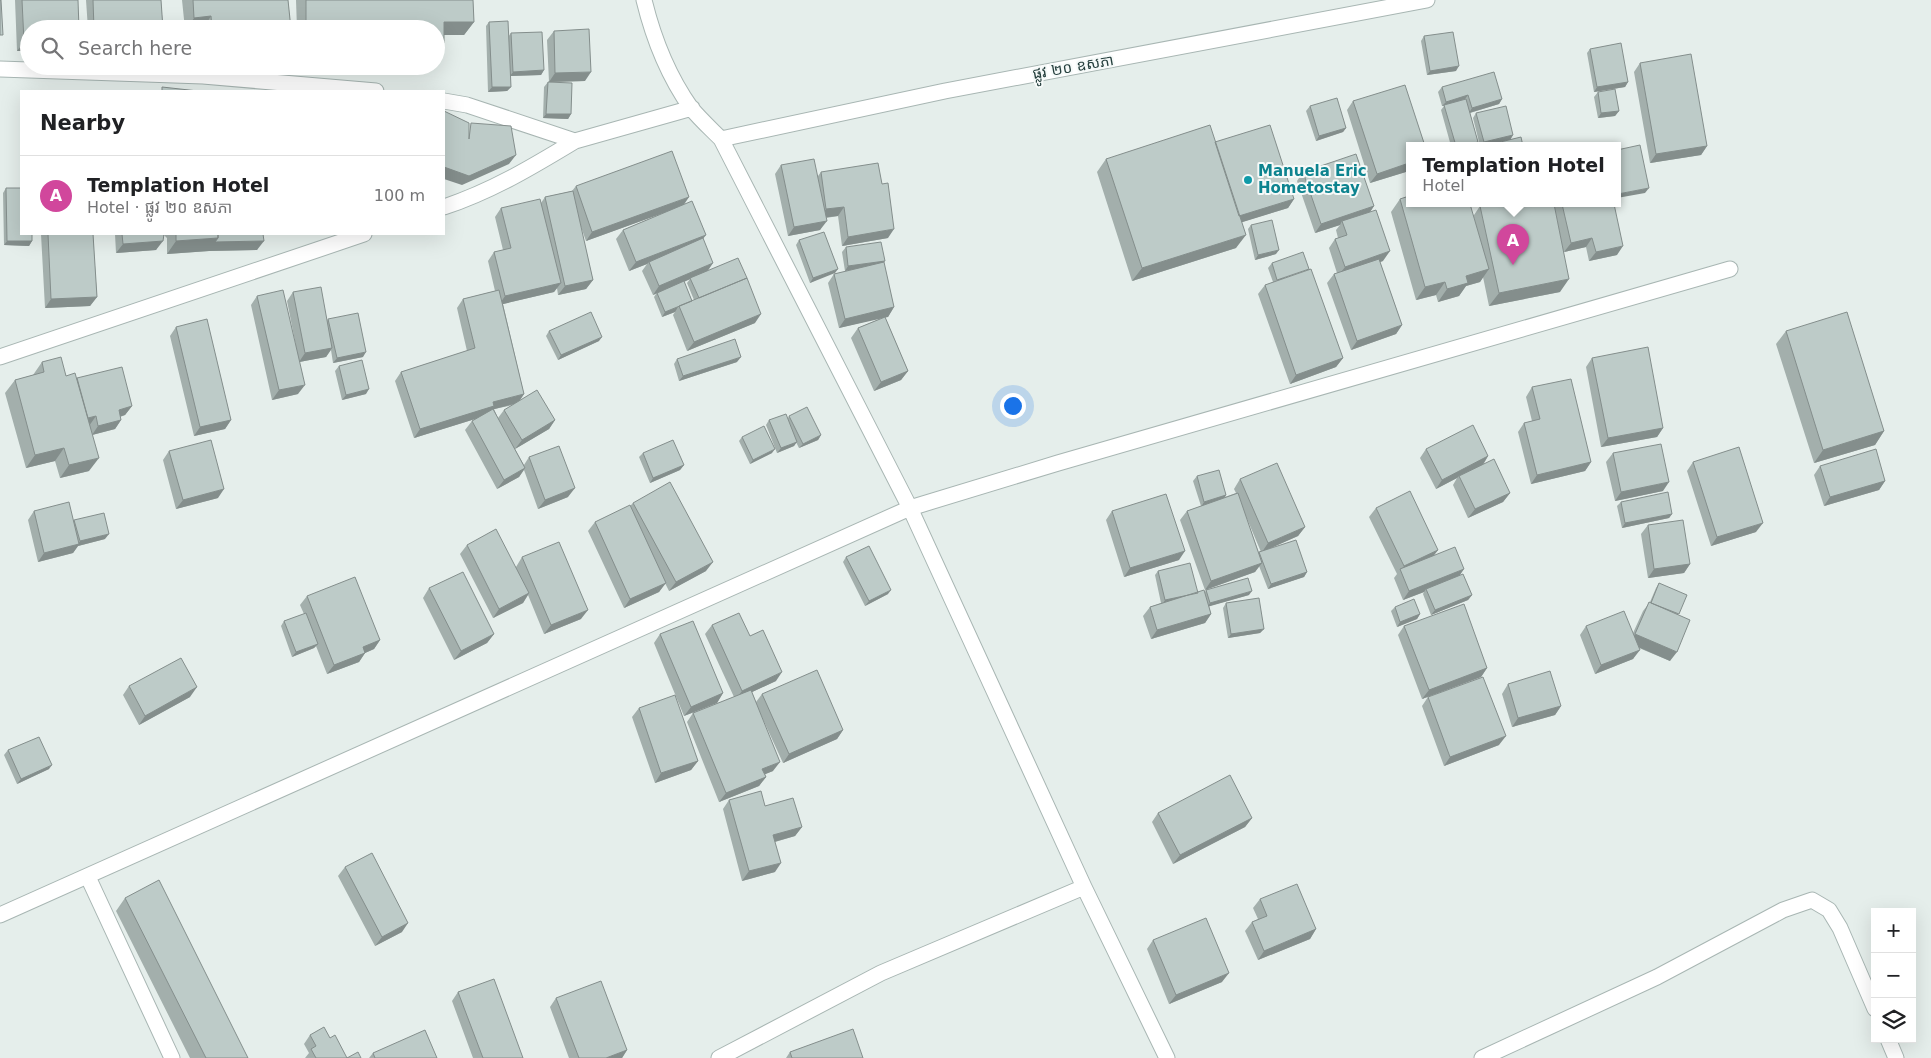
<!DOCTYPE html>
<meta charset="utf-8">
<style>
:root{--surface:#fff;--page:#f2f2f2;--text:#202124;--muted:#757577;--line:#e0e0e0;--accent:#7c3aed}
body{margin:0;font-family:"DejaVu Sans","Noto Sans Khmer",sans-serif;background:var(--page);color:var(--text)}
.controls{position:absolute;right:15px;bottom:15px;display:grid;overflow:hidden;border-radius:0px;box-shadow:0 5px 20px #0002}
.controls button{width:45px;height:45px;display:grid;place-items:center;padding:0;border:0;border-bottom:1px solid var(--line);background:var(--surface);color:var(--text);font:25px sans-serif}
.you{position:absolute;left:1012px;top:405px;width:18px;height:18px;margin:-12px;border:4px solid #fff;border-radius:50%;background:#1a73e8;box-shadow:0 0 0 8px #1a73e833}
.badge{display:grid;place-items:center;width:32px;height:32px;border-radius:50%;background:var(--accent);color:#fff;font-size:16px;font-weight:700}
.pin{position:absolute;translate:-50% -41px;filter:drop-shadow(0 1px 2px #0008)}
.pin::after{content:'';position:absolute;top:26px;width:18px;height:15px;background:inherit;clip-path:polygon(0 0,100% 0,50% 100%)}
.popup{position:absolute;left:1406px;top:142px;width:215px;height:65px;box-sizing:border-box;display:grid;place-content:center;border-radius:0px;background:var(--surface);filter:drop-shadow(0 1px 4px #0005);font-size:16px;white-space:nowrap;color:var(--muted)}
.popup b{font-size:19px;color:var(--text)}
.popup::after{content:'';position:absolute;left:50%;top:100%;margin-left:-10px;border:10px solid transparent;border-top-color:var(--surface)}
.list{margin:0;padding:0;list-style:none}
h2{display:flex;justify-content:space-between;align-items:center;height:65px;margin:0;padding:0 20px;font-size:21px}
h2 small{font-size:16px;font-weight:400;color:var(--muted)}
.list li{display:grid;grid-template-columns:32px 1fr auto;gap:15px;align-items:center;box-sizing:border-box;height:80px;padding:0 20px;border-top:1px solid var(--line)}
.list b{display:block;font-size:19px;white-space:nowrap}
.list p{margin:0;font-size:16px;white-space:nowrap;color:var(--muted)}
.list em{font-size:16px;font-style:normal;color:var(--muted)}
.icon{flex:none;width:28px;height:28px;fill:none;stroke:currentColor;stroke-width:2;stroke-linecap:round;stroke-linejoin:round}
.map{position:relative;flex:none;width:1931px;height:1058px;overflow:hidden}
.search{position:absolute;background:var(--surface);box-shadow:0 5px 20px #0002;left:20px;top:20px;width:425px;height:55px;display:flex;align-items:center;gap:12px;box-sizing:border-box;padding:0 18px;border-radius:28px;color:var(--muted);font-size:19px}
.panel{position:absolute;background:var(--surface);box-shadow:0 5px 20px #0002;left:20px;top:90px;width:425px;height:145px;border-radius:0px}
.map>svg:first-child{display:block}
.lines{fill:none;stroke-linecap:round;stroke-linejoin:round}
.street-casing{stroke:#a8b6b3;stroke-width:17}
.street{stroke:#fff;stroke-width:15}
.wall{fill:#a3afac;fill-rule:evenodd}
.shaded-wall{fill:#848e8c}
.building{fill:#bdcbc8;stroke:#848e8c}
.culture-dot{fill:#0f9aa8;stroke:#f6faf9;stroke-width:2}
.labels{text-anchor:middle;stroke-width:4;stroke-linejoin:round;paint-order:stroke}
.street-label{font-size:15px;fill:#253f3d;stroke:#f6faf9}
.culture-label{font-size:15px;font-weight:bold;fill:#0d838f;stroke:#f6faf9;text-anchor:start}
</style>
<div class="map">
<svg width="1931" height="1058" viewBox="0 0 1931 1058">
<rect width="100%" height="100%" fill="#e5eeeb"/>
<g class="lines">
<defs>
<path id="street" d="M644,0C653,37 669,77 691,108C700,119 711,129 721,139L910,508L1084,887L1167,1058
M0,69L203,76L376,91
M444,101L467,105L575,141L692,108
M721,139L945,91L1427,0
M444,207C492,191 532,167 575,141
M0,357L364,234
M88,877L172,1058
M0,915L910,508L1058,463L1730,269
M1888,1039L1896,1058
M719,1058L881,973L1084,887
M1482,1058L1657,977L1783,910L1812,900L1829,910L1840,928L1875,1009"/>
</defs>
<use href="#street" class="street-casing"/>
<use href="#street" class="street"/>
</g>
<path class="wall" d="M15,0H78L29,29V51H17Z
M86,0H161L163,29H88Z
M182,0H288L291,29H185Z
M296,0H473L474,22L464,35H444V43L436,54V29H297Z
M489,22L508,37L511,33L544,70L541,75L510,76L511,87L507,91L488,92L486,26Z
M554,31L585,81L551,82L571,114L568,119L543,118L544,87L548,82H549L547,40Z
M1424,36L1456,71L1427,75L1421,41Z
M1590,49L1628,82L1625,87L1594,92L1587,53Z
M1640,63L1707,146L1701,155L1650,163L1634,72Z
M333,66H403L397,74L333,75Z
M1442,87L1502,99L1499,104L1470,113L1478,142L1475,146H1451L1441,110L1444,106H1442L1438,92Z
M1598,92L1619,111L1615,116L1598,118L1594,97Z
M1353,101L1409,146V171L1370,183L1347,110Z
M1310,106L1346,128L1343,132L1316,141L1306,111Z
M1476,113L1513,135L1510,140L1483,146H1480L1473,118Z
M1215,142L1294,199L1288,208L1242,222L1236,248L1132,281L1097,172L1106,159Z
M781,165L818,176L821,172L888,238L842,246L838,216L826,218L820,230L788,236L775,174Z
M1303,172L1374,206L1370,212L1383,261L1380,262L1402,325L1396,334L1351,350L1327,283L1334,274L1337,273L1329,248L1335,239L1338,238L1336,230L1340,225L1315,233L1297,181Z
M576,186L684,205L703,239L707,271L755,323L687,351L673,315L675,312L662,317L654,297L656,294L653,295L642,271L647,264L629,271L616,239L623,230L668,211L586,241L580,224L593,280L586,289L558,295L557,288L554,292L503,304L524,394L520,400L555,420L549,429L515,449L524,465L529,457L568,497L538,509L524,470L519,477L497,489L465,430L472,421L475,419L414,438L395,381L401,372L467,351L457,308L463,299L495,291L488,261L494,252L503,250L495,217L501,208L541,203L545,197L572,191ZM690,279L687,283L694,300L692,301L684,282ZM513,405L504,410L498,418L494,409Z
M6,188L32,241L29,246L4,245L3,193Z
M1400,199L1474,215L1480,206L1490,204H1614L1617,255L1589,261L1586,247L1564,252L1560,292L1489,306L1483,277L1480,282L1466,286L1459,296L1438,302L1436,295L1416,300L1391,212Z
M1251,225L1276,254L1255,260L1248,229Z
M41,234H93L97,297L90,306L45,308Z
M115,234H263L257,250L209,251L167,254V238L164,235L156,250L116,253Z
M799,240L838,269L810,283L796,245Z
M846,247L885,261L883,262L894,307L888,317H885L908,371L901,380L874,391L851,338L858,328L884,317L839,328L828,283L834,274L852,270L845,271L842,252Z
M1272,263L1343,358L1336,367L1290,384L1258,294L1265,285L1273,282L1268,268Z
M293,292L327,321L328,319L363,357L333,363L331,350L326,357L299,362L298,394L272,400L251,305L257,296L296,346L287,301Z
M176,327L231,420L225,429L194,436L170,336Z
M549,331L599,341L558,360L546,336Z
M1786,331L1884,431L1875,445L1814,463L1776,344Z
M1592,358L1663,428L1657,437L1601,447L1586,367Z
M677,359L737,362L679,381L674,364Z
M42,362L66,376L77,378L132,406L125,415L120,417L121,420L115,429L92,435L89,471L60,478L55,461L26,468L5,393L15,380L33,375Z
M339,366L366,394L342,400L335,371Z
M1532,387L1591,462L1585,471L1531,484L1518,432L1524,423L1532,421L1526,397Z
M789,416L821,435L818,440L799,448L796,442L794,446L777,453L766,425L769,420L788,418Z
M742,437L772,453L750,464L739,441Z
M1426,449L1488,456L1483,465L1510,493L1503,502L1468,518L1453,485L1457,478L1436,489L1420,458Z
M169,451L218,498L176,509L163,460Z
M643,453L684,465L680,470L650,483L639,457Z
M1613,453L1663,491L1615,501L1606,462Z
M1693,462L1756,532L1711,546L1687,471Z
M1820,466L1885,481L1879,490L1824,506L1814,475Z
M1197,476L1226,495L1225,497L1236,493L1234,489L1240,479L1305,527L1298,536L1265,550L1307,572L1304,577L1268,589L1259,566L1255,572L1205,590L1180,520L1187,511L1201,506L1193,481ZM1245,514L1261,552L1259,553Z
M1621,502L1672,514L1669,518L1622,528L1617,506Z
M633,503L706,571L669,591L665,583L659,592L624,608L588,531L595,522L630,506Z
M1376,508L1438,550L1434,555L1460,575L1472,595L1468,600L1431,615L1423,594L1424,592L1403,600L1394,578L1397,574L1369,517Z
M34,511L74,521V520L105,539L78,546L73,553L38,562L28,520Z
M1112,511L1179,560L1124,577L1106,520Z
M1648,525L1690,564L1684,573L1648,578L1641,534Z
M467,545L516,567L522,557L581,619L544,634L528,595L523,603L493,618L460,554Z
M846,557L888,594L865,606L843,562Z
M1158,571L1198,592H1205L1206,590L1249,595L1209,606L1211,614L1205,623L1151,639L1143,616L1150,607L1161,603L1155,575Z
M1659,583L1678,615L1670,661L1639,648L1633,659L1595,674L1580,635L1586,626L1633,633L1643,611L1650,602L1656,588Z
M429,588L494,634L487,643L454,660L423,598Z
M307,596L380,640L374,649L365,653L359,662L327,674L316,646L314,648L292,657L281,626L284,621L304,614L300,605Z
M1226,603L1264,629L1260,633L1228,638L1223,608Z
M1395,607L1420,614L1417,619L1397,627L1391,611Z
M712,625L750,636L776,681L752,692L756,702L762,694L843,730L837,739L783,763L761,715L773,771L765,774L766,777L759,786L719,802L687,722L693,713L734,697L705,634Z
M1404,626L1487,668L1481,677L1422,699L1398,635Z
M660,634L723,693L717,703L684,716L654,643Z
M1508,684L1561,706L1555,715L1512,727L1502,694Z
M129,686L190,697L139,725L123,695Z
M1428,697L1499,745L1444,766L1422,706Z
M639,708L698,761L691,770L655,783L632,717Z
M8,750L49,769L17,784L4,755Z
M729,800L765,806L802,827L795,836L775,842V872L742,881L723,809Z
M1158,813L1252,818L1245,827L1173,864L1152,822Z
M345,867L402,932L375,946L338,876Z
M125,898L248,1058H190L116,911Z
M1260,899L1316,929L1310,939L1258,960L1245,931L1252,922L1258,919L1253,908Z
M1153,940L1222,982L1169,1004L1147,949Z
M458,992L523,1058H473L452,1001Z
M556,998L627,1050L622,1058H569L550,1007Z
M310,1035L330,1038L347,1058H361H305L309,1053L304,1044Z
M790,1052L863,1058H786Z
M373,1053L437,1058H369Z"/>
<path class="shaded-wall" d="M211,16L203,29H187L194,18Z
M444,22H474L464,35H436Z
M24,42H29V51H17Z
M436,43H444L436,54Z
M90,66H117L89,67Z
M339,66H403L397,74L333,75Z
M1459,66L1456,71L1427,75L1430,71Z
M544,70L541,75L510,76L513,72Z
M591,72L585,81L549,82L555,73Z
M1628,82L1625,87L1594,92L1597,87Z
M492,87H511L507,91L488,92Z
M1468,95L1465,99L1442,106L1446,102Z
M1502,99L1499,104L1469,113L1472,108Z
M1619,111L1615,116L1598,118L1601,113Z
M546,114H571L568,119L543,118Z
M1346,128L1343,132L1316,141L1319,136Z
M1513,135L1510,140L1481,146L1484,142Z
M1478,142L1475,146H1462Z
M1707,146L1701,155L1650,163L1656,154Z
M516,155L509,164L462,185L444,179V167Z
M1409,163V171L1370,183L1377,174Z
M1649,188L1645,193L1617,198V196L1618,194Z
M689,197L683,206L586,241L592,232Z
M1294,199L1288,208L1233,225L1239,216Z
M1374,206L1368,215L1342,221L1340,225L1315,233L1321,224Z
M844,207L838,216L820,218L826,209Z
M827,221L820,230L788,236L794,227Z
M894,229L888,238L842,246L848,237Z
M706,235L699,244L649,262L647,264L629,271L636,262Z
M1246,235L1236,248L1132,281L1142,268Z
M218,238L264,241L257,250L209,251L167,254L176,241Z
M1592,238L1586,247L1564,252L1571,243Z
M7,241H32L29,246L4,245Z
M163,241L156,250L116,253L123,244Z
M1623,246L1617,255L1589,261L1596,252Z
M1279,250L1276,254L1255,260L1258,255Z
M1390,251L1383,261L1338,276L1345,267Z
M885,261L881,265L845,271L848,266Z
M713,263L707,272L657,293L653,295L659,286Z
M838,269L835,273L810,283L813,278Z
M1489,269L1480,282L1466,286L1459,296L1438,302L1447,289L1466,276Z
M1569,279L1560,292L1489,306L1499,293Z
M593,280L586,289L558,295L565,286Z
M1445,282L1436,295L1416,300L1425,287Z
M561,283L554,292L499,305L505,296Z
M97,297L90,306L45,308L51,299Z
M678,307L675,312L662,317L665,312Z
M894,307L888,317L839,328L845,319Z
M761,314L755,323L687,351L694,342Z
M1402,325L1396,334L1351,350L1357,341Z
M602,337L599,341L558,360L561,355Z
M332,348L326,357L299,362L305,353Z
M366,352L363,357L333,363L337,358Z
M741,357L737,362L679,381L683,376Z
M1343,358L1336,367L1290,384L1296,375Z
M908,371L901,380L874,391L881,382Z
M305,385L298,394L272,400L279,390Z
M369,389L366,394L342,400L346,395Z
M524,394L518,403L491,410L488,415L414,438L420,429L493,402Z
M132,406L125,415L112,419L119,410Z
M96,416L89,426L86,419Z
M121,420L115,429L92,435L98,426Z
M231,420L225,429L194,436L200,427Z
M555,420L549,429L515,449L522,440Z
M1663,428L1657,437L1601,447L1608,438Z
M1884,431L1875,445L1814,463L1823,450Z
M821,435L818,440L799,448L803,444Z
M797,442L794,446L777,453L781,448Z
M64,448L55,461L26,468L35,455Z
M775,449L772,453L750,464L753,460Z
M1488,456L1482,466L1459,476L1457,478L1436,489L1442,480Z
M99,458L89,471L60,478L69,465Z
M1591,462L1585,471L1531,484L1537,475Z
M684,465L680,470L650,483L653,478Z
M525,468L519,477L497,489L504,480Z
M1885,481L1879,490L1824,506L1830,497Z
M1669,482L1663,491L1615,501L1621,492Z
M575,488L568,497L538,509L545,500Z
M224,489L218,498L176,509L183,500Z
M1510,493L1503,502L1468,518L1475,509Z
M1226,495L1223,500L1201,507L1204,502Z
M1672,514L1669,518L1622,528L1625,523Z
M1763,523L1756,532L1711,546L1717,537Z
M1305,527L1298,536L1262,552L1268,543Z
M109,534L105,539L78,546L73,553L38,562L44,553L78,544L80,541Z
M1438,550L1431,559L1401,570L1404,566Z
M1185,551L1179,560L1124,577L1130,568Z
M713,562L706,571L669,591L676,582Z
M1262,563L1255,572L1205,590L1211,581Z
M1690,564L1684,573L1648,578L1654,569Z
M1464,569L1458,578L1426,589L1424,592L1403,600L1409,591Z
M1307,572L1304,577L1268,589L1271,584Z
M666,583L659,592L624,608L630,599Z
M891,590L888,594L865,606L869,601Z
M1252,591L1249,595L1207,607L1210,603Z
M529,593L523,603L493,618L499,609Z
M1198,593L1162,605L1165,600Z
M1472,595L1468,600L1431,615L1435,610Z
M588,610L581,619L544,634L551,625Z
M1211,614L1205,623L1151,639L1157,630Z
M1420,614L1417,619L1397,627L1400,622Z
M1264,629L1260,633L1228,638L1231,634Z
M494,634L487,643L454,660L461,651Z
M1635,634L1677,652L1670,661L1629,643Z
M380,640L374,649L365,653L359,662L327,674L334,665L363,647Z
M318,644L314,648L292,657L296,652Z
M1640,650L1633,659L1595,674L1601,665Z
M1487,668L1481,677L1422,699L1429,690Z
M782,672L776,681L735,700L742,691Z
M197,687L190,697L139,725L145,716Z
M723,693L717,703L684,716L691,707Z
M1561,706L1555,715L1512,727L1518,718Z
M843,730L837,739L783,763L789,754Z
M1506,736L1499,745L1444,766L1450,757Z
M698,761L691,770L655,783L661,773Z
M780,762L773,771L756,778L762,769Z
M52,765L49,769L17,784L21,779Z
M766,777L759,786L719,802L726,793Z
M1252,818L1245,827L1173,864L1180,855Z
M802,827L795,836L767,844L773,835Z
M781,863L775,872L742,881L749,871Z
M408,923L402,932L375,946L382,937Z
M1316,929L1310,939L1258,960L1264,951Z
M1229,973L1222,982L1169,1004L1176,995Z
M627,1050L622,1058H606Z"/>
<path class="building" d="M0,0H1L3,35H0Z
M22,0H78L79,29H29V42H24Z
M93,0H161L163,29H94Z
M193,0H288L291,29H212L211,16L194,18Z
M306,0H473L474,22H444V43H436V29H306Z
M508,21L511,87H492L489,22Z
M589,29L591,72L555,73L554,31Z
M542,32L544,70L513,72L511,33Z
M1453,32L1459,66L1430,71L1424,36Z
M1621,43L1628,82L1597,87L1590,49Z
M1691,54L1707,146L1656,154L1640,63Z
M1494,72L1502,99L1472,108L1468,95L1446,102L1442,87Z
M548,82L572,83L571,114H546Z
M1405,85L1425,146H1409V163L1377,174L1353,101Z
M162,87L198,91H162Z
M1615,89L1619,111L1601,113L1598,92Z
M1337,98L1346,128L1319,136L1310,106Z
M1466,99L1478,142L1462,146H1456L1444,105Z
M1506,106L1513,135L1484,142L1476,113Z
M444,111L469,123V139L471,123L511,126L516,155L469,176L444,167Z
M1210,125L1246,235L1142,268L1106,159Z
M1270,125L1294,199L1239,216L1215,142Z
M1521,137L1523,146H1484Z
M1640,145L1649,188L1618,194L1617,185V150Z
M672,151L689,197L592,232L576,186Z
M1356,154L1374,206L1321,224L1303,172Z
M814,159L827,221L794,227L781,165Z
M878,163L882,184L888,183L894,229L848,237L844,207L826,209L821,172Z
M6,188H21V234H32V241H7Z
M573,191L593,280L565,286L545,197Z
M1409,196V204H1470L1489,269L1466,276L1468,283L1447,289L1445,282L1425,287L1400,199Z
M540,199L561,283L505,296L494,252L511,248L501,208Z
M692,201L706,235L636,262L623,230Z
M1490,204H1554L1569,279L1499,293L1480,206Z
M1562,204H1614L1623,246L1596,252L1592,238L1571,243Z
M1376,210L1390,251L1345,267L1335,239L1347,235L1342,221Z
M1272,220L1279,250L1258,255L1251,225Z
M824,232L838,269L813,278L799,240Z
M48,234H93L97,297L51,299Z
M122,234H164L163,241L123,244Z
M176,234H218V238L176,241Z
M218,234H263L264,241L215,242L218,238Z
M703,238L713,263L659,286L649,262Z
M881,242L885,261L848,266L846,247Z
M1303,252L1309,269L1277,280L1272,263Z
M738,258L747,278L699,298L690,278Z
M1379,259L1402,325L1357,341L1334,274Z
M884,262L894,307L845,319L834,274Z
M1311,269L1343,358L1296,375L1265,285Z
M747,278L761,314L694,342L679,306Z
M684,281L692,301L665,312L657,293Z
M321,287L332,348L305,353L293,292Z
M283,290L305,385L279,390L257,296Z
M499,290L524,394L493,402L494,406L420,429L401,372L475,348L463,299Z
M591,312L602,337L561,355L549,331Z
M1847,312L1884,431L1823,450L1786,331Z
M358,313L366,352L337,358L328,319Z
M885,317L908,371L881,382L858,328Z
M207,319L231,420L200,427L176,327Z
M735,339L741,357L683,376L677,359Z
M1648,347L1663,428L1608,438L1592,358Z
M61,357L66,376L75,373L99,458L69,465L64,448L35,455L15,380L44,372L42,362Z
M362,360L369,389L346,395L339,366Z
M122,367L132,406L119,410L121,420L98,426L96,416L88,418L77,378Z
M1571,379L1591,462L1537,475L1524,423L1540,419L1532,387Z
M537,390L555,420L522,440L504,410Z
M807,407L821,435L803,444L789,416Z
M493,409L525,468L504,480L472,421Z
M786,414L797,442L781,448L769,420Z
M1473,425L1488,456L1442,480L1426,449Z
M764,426L775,449L753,460L742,437Z
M211,440L224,489L183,500L169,451Z
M673,440L684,465L653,478L643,453Z
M1661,444L1669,482L1621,492L1613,453Z
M559,446L575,488L545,500L529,457Z
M1739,447L1763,523L1717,537L1693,462Z
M1876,449L1885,481L1830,497L1820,466Z
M1494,459L1510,493L1475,509L1459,476Z
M1277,463L1305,527L1268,543L1240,479Z
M1219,470L1226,495L1204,502L1197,476Z
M670,482L713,562L676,582L633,503Z
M1410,491L1438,550L1404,566L1376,508Z
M1668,492L1672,514L1625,523L1621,502Z
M1238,493L1262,563L1211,581L1187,511Z
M1166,494L1185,551L1130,568L1112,511Z
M69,502L79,544L44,553L34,511Z
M630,505L666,583L630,599L595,522Z
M104,513L109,534L80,541L74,520Z
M1683,520L1690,564L1654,569L1648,525Z
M496,529L529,593L499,609L467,545Z
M1296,540L1307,572L1271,584L1259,552Z
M559,542L588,610L551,625L522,557Z
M869,546L891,590L869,601L846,557Z
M1455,547L1464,569L1409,591L1400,569Z
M1190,563L1198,593L1165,600L1158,571Z
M463,572L494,634L461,651L429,588Z
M1463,574L1472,595L1435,610L1426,589Z
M355,577L380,640L363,647L365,653L334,665L307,596Z
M1248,578L1252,591L1210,603L1206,590Z
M1659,583L1687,595L1679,614L1651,603Z
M1204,590L1211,614L1157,630L1150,607Z
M1259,598L1264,629L1231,634L1226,603Z
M1414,599L1420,614L1400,622L1395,607Z
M1649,602L1690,620L1677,652L1635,634Z
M1464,604L1487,668L1429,690L1404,626Z
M1624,611L1640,650L1601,665L1586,626Z
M306,613L318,644L296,652L284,621Z
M739,613L750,636L763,630L782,672L742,691L712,625Z
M693,621L723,693L691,707L660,634Z
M181,658L197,687L145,716L129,686Z
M817,670L843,730L789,754L762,694Z
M1550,671L1561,706L1518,718L1508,684Z
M1483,677L1506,736L1450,757L1428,697Z
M751,690L780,762L762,769L766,777L726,793L693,713Z
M675,695L698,761L661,773L639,708Z
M39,737L52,765L21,779L8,750Z
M1230,775L1252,818L1180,855L1158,813Z
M761,791L765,806L793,798L802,827L773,835L781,863L749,871L729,800Z
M372,853L408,923L382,937L345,867Z
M159,880L248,1058H206L125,898Z
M1297,884L1316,929L1264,951L1252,922L1267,916L1260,899Z
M1206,918L1229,973L1176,995L1153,940Z
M494,979L523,1058H483L458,992Z
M601,981L627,1050L606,1058H579L556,998Z
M324,1027L330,1038L335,1035L347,1058L358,1052L361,1058H316L311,1049L316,1046L310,1035Z
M853,1029L863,1058H792L790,1052Z
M425,1030L437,1058H375L373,1053Z"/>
<circle class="culture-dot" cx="1248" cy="180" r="5"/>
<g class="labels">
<g class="street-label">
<text transform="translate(1073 67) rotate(-10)" y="5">ផ្លូវ ២០ ឧសភា</text>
</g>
<g class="culture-label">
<text x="1258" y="176">Manuela Eric<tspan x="1258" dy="17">Hometostay</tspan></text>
</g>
</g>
</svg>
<div class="controls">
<button>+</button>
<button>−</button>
<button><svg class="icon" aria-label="layers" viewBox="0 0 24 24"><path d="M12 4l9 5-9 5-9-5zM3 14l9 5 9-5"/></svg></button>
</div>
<div class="you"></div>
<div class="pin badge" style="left:1513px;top:265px;background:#d1479c">A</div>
<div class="popup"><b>Templation Hotel</b>Hotel</div>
<div class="search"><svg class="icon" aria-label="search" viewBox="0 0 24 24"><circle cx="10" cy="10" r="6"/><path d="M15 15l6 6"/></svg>Search here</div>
<section class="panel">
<h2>Nearby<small></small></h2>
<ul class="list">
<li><span class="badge" style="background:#d1479c">A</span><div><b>Templation Hotel</b><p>Hotel · ផ្លូវ ២០ ឧសភា</p></div><em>100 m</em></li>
</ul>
</section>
</div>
